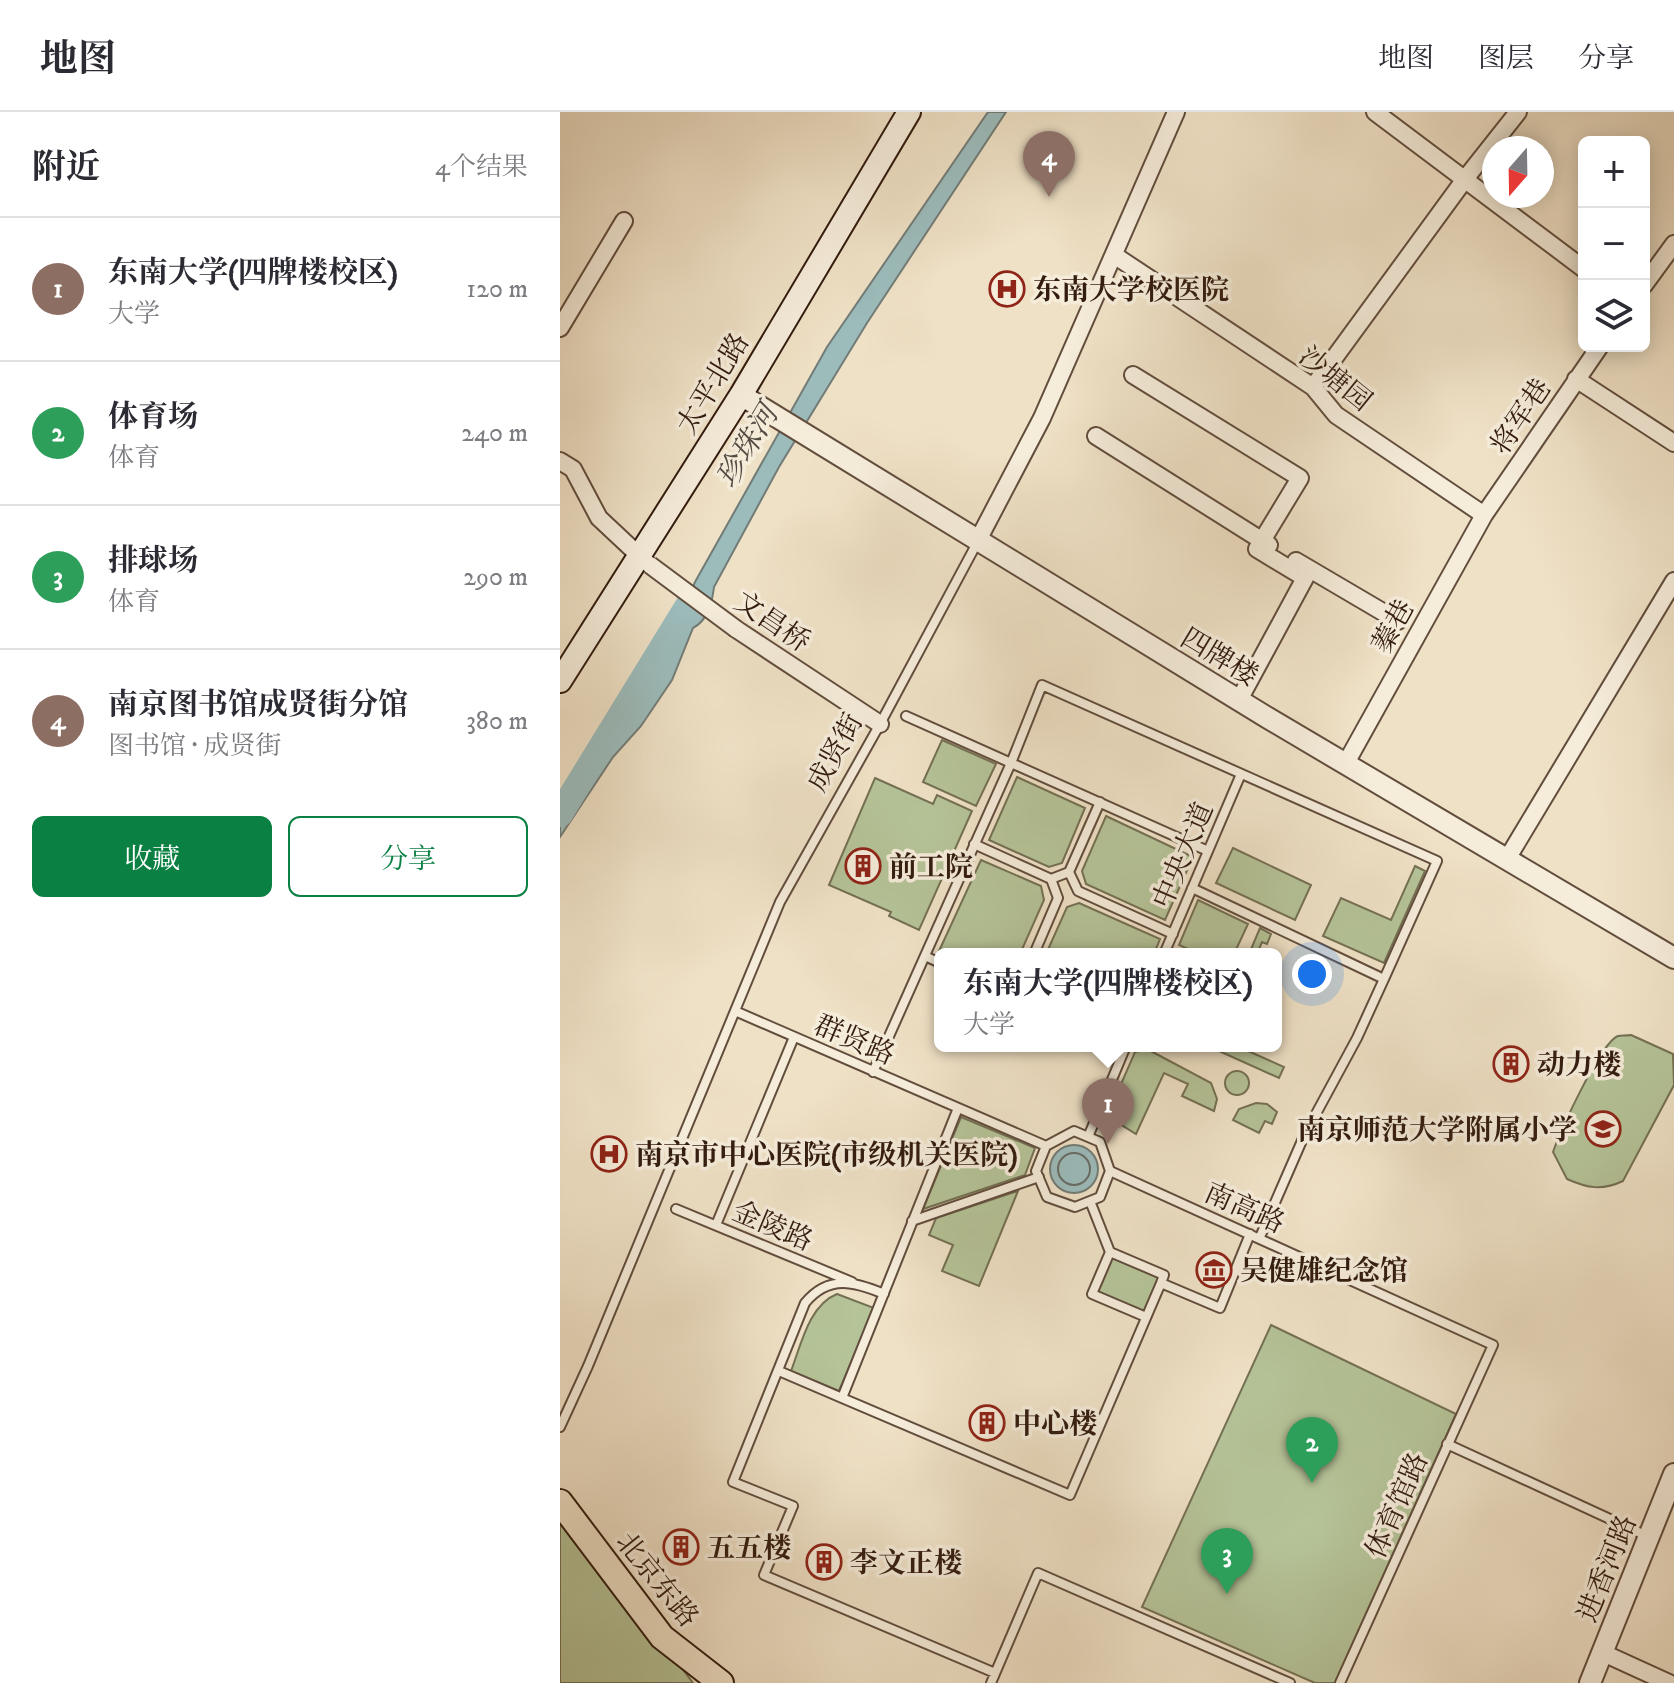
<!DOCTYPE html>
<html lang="zh">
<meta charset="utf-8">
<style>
:root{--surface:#fff;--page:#f2f2f3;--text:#2b2b33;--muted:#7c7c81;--line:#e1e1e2;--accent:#0b8043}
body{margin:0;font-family:"IM FELL DW Pica","Noto Serif SC",serif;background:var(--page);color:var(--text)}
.controls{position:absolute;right:24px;top:24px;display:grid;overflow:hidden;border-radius:12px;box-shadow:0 4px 20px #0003}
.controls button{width:72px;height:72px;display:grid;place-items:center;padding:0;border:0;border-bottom:2px solid var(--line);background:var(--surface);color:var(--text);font:40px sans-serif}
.compass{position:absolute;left:922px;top:24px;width:72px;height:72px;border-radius:50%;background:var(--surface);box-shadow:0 4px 20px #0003;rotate:200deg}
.you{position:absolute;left:752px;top:862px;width:28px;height:28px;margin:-20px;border:6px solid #fff;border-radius:50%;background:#1a73e8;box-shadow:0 0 0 12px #1a73e833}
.badge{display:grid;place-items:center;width:52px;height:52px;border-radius:50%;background:var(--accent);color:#fff;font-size:26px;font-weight:700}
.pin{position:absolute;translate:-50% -66px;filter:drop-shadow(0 2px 4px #0008)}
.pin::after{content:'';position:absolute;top:42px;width:28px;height:24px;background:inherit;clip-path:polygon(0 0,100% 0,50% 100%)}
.popup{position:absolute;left:374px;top:836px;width:348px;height:104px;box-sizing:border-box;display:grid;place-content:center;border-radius:12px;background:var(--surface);filter:drop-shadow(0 2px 6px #0005);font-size:26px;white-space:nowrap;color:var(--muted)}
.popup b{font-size:30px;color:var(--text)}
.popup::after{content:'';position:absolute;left:50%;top:100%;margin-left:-16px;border:16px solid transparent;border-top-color:var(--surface)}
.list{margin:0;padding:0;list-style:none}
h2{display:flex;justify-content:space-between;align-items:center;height:104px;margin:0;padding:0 32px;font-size:34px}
h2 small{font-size:26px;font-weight:400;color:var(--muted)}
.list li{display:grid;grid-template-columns:52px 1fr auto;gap:24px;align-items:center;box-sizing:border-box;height:144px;padding:0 32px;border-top:2px solid var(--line)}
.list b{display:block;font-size:30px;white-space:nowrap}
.list p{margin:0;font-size:26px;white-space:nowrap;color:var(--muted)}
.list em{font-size:26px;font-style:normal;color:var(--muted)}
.actions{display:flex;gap:16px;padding:24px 32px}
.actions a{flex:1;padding:18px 0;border:2px solid var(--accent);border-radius:12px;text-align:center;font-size:28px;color:var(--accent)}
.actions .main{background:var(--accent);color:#fff}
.icon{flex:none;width:44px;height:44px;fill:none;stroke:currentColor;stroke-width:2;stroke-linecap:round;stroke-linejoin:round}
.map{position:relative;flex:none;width:1114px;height:1571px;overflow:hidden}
header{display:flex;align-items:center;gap:48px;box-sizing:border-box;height:112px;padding:0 40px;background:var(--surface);border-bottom:2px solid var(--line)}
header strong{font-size:38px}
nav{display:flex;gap:44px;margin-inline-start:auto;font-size:28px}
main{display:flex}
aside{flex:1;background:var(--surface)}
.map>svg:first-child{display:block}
.green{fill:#b5c398;stroke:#747054;stroke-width:2}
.water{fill:#9cbcbc;stroke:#727c77;stroke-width:2}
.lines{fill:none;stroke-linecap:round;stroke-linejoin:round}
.shore{stroke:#686c66;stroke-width:2}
.river{stroke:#9cbcbc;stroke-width:26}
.service-casing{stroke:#624d3d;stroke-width:12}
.minor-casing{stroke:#624d3d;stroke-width:20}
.tertiary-casing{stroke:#624d3d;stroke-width:24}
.secondary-casing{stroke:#331c0f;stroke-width:26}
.primary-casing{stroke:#331c0f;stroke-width:28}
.service{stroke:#f5ecda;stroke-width:8}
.minor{stroke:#f5ecda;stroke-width:16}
.tertiary{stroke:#f5ecda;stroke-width:20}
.secondary{stroke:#f5ecda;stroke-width:22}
.primary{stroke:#efe1c6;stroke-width:24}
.minor-bridge-casing{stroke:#624d3d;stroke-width:20;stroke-linecap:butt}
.minor-bridge{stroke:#f5ecda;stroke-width:16}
.labels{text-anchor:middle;stroke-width:7;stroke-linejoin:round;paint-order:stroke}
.poi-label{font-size:28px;font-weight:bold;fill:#331c0f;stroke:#f5ecda;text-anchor:start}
.street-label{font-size:28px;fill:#331c0f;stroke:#f5ecda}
.water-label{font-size:30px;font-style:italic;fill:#524c43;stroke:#f5ecda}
</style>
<header>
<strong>地图</strong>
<nav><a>地图</a><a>图层</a><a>分享</a></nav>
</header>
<main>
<aside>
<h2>附近<small>4个结果</small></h2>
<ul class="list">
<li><span class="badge" style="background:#8d6e63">1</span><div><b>东南大学(四牌楼校区)</b><p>大学</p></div><em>120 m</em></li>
<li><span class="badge" style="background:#2e9e5b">2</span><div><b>体育场</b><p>体育</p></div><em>240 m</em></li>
<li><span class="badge" style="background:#2e9e5b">3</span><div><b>排球场</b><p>体育</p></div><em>290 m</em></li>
<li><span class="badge" style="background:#8d6e63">4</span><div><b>南京图书馆成贤街分馆</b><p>图书馆 · 成贤街</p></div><em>380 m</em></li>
</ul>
<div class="actions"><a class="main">收藏</a><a>分享</a></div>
</aside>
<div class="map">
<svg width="1114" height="1571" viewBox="0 0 1114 1571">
<rect width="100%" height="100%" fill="#efe1c6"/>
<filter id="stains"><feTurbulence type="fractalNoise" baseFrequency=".0025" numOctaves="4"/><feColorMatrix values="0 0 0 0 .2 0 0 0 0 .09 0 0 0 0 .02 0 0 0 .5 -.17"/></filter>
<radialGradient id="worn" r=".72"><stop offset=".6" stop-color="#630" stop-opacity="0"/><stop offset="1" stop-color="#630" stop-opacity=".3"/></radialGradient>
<path class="green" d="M382,628L436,652L416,694L363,670Z
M457,665L525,696L502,751L489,755L429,728Z
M315,666L373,692L377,683L412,699L359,818L329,804L331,800L269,773Z
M546,704L633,745L605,808L526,772L522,759Z
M673,736L751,773L735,808L656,771Z
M421,748L481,774L484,788L460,842H385L379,839Z
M855,754L865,759L824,851L763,824L781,786L831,808Z
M638,788L688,812L674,842H639L619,833Z
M519,791L600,827L594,842H486L507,795Z
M700,816L711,822L707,832L702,830L697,842H689Z
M1071,923L1113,942L1114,973L1063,1069C1042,1079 1027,1076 1007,1067L993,1040C1000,1020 1040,931 1058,924C1062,923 1066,924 1071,923Z
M648,934H677L724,955L719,966Z
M587,937L651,971L657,987L654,999L622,984L628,972L604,961L576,1022L547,1004L575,940Z
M665 971a12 12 0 1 1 24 0a12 12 0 1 1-24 0Z
M696,991L707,992L717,1000L712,1012L705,1009L699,1021L673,1008L679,997Z
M401,1005L475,1036L465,1063L363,1097Z
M458,1079L419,1174L382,1159L393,1133L369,1123L376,1106Z
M550,1140L604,1163L586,1205L532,1182Z
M277,1182L314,1196L279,1279L231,1259C241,1233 249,1193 277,1182Z
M711,1213L896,1302L775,1571H755L582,1495Z
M0,1390L133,1571H0Z"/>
<path class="water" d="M428,0H446L307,211L219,355L154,475C152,491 148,508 133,516L112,568L81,614L53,645L0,725V696L64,608L103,543L135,470L267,235Z
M490 1057a24 24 0 1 1 48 0a24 24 0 1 1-48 0Z"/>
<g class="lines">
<path class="shore" d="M498 1057a16 16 0 1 1 32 0a16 16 0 1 1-32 0Z"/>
<path class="river" d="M0,702L132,487"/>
<defs>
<path id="service" d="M346,604L648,739
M414,732L491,767L498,786L474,842
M509,760L518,779L613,822
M491,767L509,760L540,690
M632,776L824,867L797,926L744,1024L700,1125
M604,842L681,662
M365,844L380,851
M175,899L486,1034
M313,960L451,651L482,573L877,749L824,867
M514,1019L540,1030L550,1059L540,1085L515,1095L487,1085L476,1059L486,1034Z
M528,1025L566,934
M550,1059L933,1233L780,1571
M530,1089L550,1140
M116,1097L292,1170
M352,1109L479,1065
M156,1113L234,925
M601,1171L660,1196L690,1122
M324,1182C295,1170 269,1162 245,1191L173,1370L233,1394L204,1463L435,1561
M219,1259L282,1286L398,996
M282,1286L510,1383L601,1171L604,1163L550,1140L532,1182L586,1205
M0,1315L28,1254L220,790L320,612L417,431
M887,1332L1089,1425
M431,1571L478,1461L730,1571"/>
<path id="minor" d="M815,0L1024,157
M554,143L753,275L776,303L924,403
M1084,173L1114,132
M0,216L64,109
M573,263L740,366L697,437L745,466L679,588
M1016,267L1114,331
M753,275L905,67L958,0
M536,324L709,433
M0,349L13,357L39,406L86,450
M417,430L482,306L616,0
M736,449L838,509
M176,517L320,612
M786,651L924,403L1040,234
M947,747L1114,469
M1041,1540L1109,1571"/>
<path id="tertiary" d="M181,283L708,606L1114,846
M1030,1571L1114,1362"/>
<path id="secondary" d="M0,569L181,283L349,0"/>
<path id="primary" d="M0,1390L102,1525L161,1571"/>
</defs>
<use href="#service" class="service-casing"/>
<use href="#minor" class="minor-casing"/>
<use href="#tertiary" class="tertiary-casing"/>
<use href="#secondary" class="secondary-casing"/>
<use href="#primary" class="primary-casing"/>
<use href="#service" class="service"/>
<use href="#minor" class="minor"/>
<use href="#tertiary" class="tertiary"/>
<use href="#secondary" class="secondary"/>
<use href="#primary" class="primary"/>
<defs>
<path id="minor-bridge" d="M90,453L176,517"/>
</defs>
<use href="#minor-bridge" class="minor-bridge-casing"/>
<use href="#minor-bridge" class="minor-bridge"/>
</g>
<defs>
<symbol id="hospital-ring" viewBox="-11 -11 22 22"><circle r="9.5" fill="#f5ecda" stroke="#8f2418" stroke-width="1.5"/><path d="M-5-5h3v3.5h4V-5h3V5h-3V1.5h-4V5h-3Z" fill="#8f2418"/></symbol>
<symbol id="building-ring" viewBox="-11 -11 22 22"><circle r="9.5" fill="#f5ecda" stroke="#8f2418" stroke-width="1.5"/><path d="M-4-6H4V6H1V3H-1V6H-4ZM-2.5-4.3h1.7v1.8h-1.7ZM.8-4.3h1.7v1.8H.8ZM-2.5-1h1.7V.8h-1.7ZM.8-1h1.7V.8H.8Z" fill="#8f2418"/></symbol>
<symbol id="school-ring" viewBox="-11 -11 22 22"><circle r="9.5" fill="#f5ecda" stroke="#8f2418" stroke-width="1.5"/><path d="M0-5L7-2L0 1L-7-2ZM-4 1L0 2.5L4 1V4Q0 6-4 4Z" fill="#8f2418"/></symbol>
<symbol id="museum-ring" viewBox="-11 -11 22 22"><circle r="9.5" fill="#f5ecda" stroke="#8f2418" stroke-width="1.5"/><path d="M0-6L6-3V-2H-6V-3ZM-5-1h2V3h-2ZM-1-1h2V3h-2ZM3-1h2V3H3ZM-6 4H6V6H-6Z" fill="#8f2418"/></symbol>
</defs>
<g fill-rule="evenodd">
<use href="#hospital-ring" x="427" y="157" width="40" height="40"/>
<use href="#building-ring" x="283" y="734" width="40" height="40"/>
<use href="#building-ring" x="931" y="932" width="40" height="40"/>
<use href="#school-ring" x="1023" y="997" width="40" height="40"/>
<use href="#hospital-ring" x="29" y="1022" width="40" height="40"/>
<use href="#museum-ring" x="634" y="1138" width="40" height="40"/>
<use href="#building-ring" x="407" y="1291" width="40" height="40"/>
<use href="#building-ring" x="101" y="1415" width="40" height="40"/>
<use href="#building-ring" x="244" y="1430" width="40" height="40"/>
</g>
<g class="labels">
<g class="poi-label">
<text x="473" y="187">东南大学校医院</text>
<text x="329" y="764">前工院</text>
<text x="977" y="962">动力楼</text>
<text x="1017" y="1027" text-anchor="end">南京师范大学附属小学</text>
<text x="75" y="1052">南京市中心医院(市级机关医院)</text>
<text x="680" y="1168">吴健雄纪念馆</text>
<text x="453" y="1321">中心楼</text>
<text x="147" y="1445">五五楼</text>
<text x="290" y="1460">李文正楼</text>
</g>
<g class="street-label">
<text transform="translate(776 266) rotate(39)" y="10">沙塘园</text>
<text transform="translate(152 271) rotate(-59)" y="10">太平北路</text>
<text transform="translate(960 304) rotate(-56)" y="10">将军巷</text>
<text transform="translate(213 509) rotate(34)" y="10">文昌桥</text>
<text transform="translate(832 514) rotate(-61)" y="10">蓁巷</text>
<text transform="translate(660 544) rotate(31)" y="10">四牌楼</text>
<text transform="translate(274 640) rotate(-61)" y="10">成贤街</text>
<text transform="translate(622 743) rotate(-67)" y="10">中央大道</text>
<text transform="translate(295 927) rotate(23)" y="10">群贤路</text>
<text transform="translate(685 1095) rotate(24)" y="10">南高路</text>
<text transform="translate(213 1113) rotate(23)" y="10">金陵路</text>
<text transform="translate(836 1393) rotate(-66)" y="10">体育馆路</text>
<text transform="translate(1046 1456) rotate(-68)" y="10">进香河路</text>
<text transform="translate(98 1467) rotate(51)" y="10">北京东路</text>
</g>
<g class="water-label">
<text transform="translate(187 334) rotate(-59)" y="10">珍珠河</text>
</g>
</g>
<rect width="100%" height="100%" filter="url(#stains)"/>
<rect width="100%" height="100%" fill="url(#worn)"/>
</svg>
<div class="controls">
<button>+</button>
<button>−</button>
<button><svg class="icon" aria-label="layers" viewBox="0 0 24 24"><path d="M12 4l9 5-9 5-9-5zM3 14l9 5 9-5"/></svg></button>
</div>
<svg class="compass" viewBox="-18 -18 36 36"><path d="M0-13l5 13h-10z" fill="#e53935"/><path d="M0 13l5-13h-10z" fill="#7c7c81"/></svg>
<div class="you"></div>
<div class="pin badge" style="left:548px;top:1032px;background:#8d6e63">1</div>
<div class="popup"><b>东南大学(四牌楼校区)</b>大学</div>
<div class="pin badge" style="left:752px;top:1371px;background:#2e9e5b">2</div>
<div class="pin badge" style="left:667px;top:1482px;background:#2e9e5b">3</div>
<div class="pin badge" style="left:489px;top:85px;background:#8d6e63">4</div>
</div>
</main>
